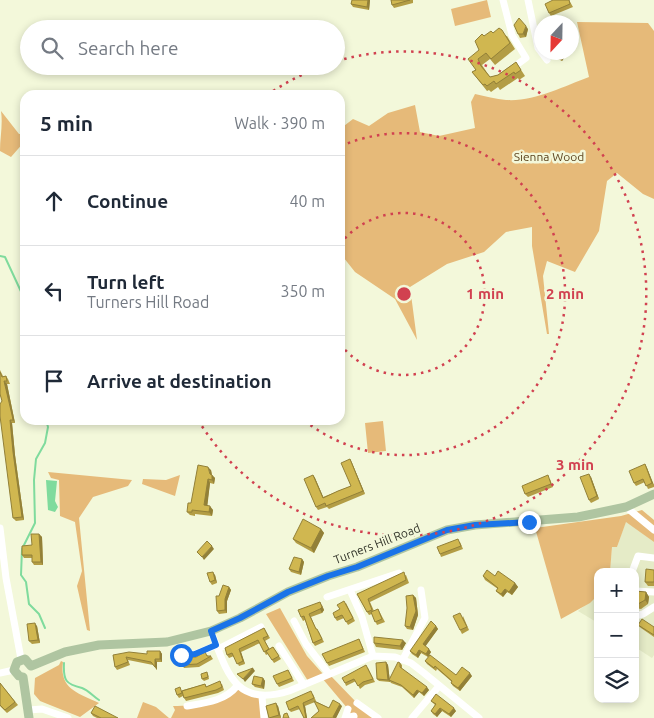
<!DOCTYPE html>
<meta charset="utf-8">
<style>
:root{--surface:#fff;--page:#f6f6f7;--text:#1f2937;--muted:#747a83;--line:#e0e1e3}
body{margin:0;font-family:Ubuntu,sans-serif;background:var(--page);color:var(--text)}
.controls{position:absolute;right:15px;bottom:15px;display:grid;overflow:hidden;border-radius:10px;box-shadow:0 2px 8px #0003}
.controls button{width:45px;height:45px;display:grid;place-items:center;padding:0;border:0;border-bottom:1px solid var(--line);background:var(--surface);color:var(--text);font:25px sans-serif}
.compass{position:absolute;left:534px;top:15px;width:45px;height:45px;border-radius:50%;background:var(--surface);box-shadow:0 2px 8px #0003;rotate:202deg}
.stop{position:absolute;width:15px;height:15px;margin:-11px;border:4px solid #1a73e8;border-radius:50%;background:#fff}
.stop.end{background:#1a73e8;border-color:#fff;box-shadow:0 1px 5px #0008}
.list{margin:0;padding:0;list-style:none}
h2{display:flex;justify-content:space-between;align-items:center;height:65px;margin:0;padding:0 20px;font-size:21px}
h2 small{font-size:16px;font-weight:400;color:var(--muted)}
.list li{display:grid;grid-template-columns:32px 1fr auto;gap:15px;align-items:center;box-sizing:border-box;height:90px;padding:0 20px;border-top:1px solid var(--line)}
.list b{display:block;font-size:19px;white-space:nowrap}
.list p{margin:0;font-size:16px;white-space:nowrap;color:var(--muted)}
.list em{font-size:16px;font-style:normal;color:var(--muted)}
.icon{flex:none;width:28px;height:28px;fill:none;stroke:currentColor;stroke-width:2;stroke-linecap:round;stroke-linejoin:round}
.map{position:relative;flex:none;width:654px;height:718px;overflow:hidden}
.search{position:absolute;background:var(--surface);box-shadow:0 2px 8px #0003;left:20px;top:20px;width:325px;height:55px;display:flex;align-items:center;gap:12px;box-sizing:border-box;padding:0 18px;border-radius:28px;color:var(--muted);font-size:19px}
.panel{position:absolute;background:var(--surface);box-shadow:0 2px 8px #0003;left:20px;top:90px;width:325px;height:335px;border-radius:15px}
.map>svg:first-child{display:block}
.built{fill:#e5ebc7}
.green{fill:#e6ba79}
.water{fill:#7fdb9d}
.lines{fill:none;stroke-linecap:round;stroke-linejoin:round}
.stream{stroke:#7fdb9d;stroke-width:2}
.minor{stroke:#fff;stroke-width:7}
.major{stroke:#afc5a1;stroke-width:9}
.wall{fill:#b39d45}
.shaded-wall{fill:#928038}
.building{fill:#d0b750;stroke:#928038}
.route{stroke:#1a73e8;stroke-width:6}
.ring{fill:none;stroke:#d14150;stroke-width:2.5;stroke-dasharray:2.5 5}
.labels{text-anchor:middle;stroke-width:5;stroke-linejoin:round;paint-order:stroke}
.park-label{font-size:12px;fill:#5c441f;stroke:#f3f8da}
.street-label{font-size:12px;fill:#323429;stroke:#f3f8da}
.centre{fill:#d14150;stroke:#f3f8da;stroke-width:2.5}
.ring-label{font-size:15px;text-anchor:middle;font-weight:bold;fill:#d14150;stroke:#f3f8da;stroke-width:5;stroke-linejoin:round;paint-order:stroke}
</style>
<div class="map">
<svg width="654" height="718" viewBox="0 0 654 718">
<rect width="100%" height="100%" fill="#f3f8da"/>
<path class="built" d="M626,521L654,542V655L652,658L635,647V572H610L612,547H617Z
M598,595V623L578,611Z"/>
<path class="green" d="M487,0L491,17L455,26L451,9Z
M577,22L648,23L654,31V199L643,194L617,173L607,181L599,231L575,272L547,261L543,276L549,334H547L532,246V227L506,232L484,252L447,264L410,287L417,340L395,299L355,272L340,253V129L353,119L369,126L388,113L415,105L420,132L439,136L475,128L471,102L475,94C485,96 496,99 506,100C534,102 564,86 589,77Z
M1,111L19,134H25V141L11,157L0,151C0,137 3,125 1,111Z
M383,421L386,451L368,453L365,423Z
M48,472L132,480L128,486L93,497L79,518L90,631L87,630L77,586L82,571L75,522L60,516L59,480L51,478Z
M180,475L175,496L142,484L143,479L166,480Z
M642,510L654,520V542L626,522L617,547H612L610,572H598V595L590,603L561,619L535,528L621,516Z
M280,608L307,656L323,674L308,681L266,614Z
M61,661L63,662C59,689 78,693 99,703L80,717L40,701L34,694L35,678L59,665Z
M329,674L357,703L378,718H345L348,709L322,678Z
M237,686L262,697L264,718H171L175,710L173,706C198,706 218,702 237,686Z
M143,702L156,707L169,718H137Z"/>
<path class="water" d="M46,480L57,481L55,501L58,507L55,512L48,510Z"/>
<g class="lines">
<path class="stream" d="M0,256L5,257L24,298L25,307
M45,628L39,614L29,604L26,582L21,575L22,549L35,523L34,480L36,459L45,443L48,427L46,420
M64,663C63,681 66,684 82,688C88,690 94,697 99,700"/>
<path class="minor" d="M503,0L512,35L526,58L511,69
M528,0L538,48L547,60
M626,507L654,530
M0,528L6,578L21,659
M632,572L638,556L654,558
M350,590L362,617L373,656
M635,591L654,592
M327,597L399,573
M635,616L643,614L654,607
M294,621L306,644L329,674
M211,631C227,672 235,708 289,691L373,656L395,657L411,663L424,673L479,718
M279,646L304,685
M218,649L261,627
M179,652L181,655L195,654L217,645
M403,659L425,618L421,590
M0,673L14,670
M262,697L264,718
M357,703L378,718
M187,706C205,703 225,701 237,686
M29,710L42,709L68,718
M345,718L348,709
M346,718L354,716
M412,718L439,686"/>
<path class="major" d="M31,666L65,652L99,645L167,642L211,631L240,618L288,592L328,576L357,567L447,530L475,525L578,517L626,507L654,494
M23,677L29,718
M23,677L19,676L14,670L17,662L25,659L31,666"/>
</g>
<path class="wall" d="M352,0H370L369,10L353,7L351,4Z
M391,0H413V3L394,8L392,5Z
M569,0L573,7L551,16L549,13Z
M528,29L526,37L520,38L518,34Z
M493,33L507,36L515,49L495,65L490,59L482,65L490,77L498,75L516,62L525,76L519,80L518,78L500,90L498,87L491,92L489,90L487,91L472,72L475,70L479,50Z
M548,52H564L566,55L562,61L550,55Z
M0,370L3,376H6L8,379L10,384H7L14,418L15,423H12L15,455L24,520L16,521L13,518L2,401L0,394Z
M350,459L352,463L365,494L329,509L327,507L318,510L316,507L313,475L315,478L323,497L351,486Z
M645,464L647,468L654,485V487L648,489L645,482L636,486L634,483Z
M211,470L212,475L215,478L214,484L210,483L207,505L213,510L212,516L195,514V516L190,515L187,512Z
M591,477L599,499L591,503L589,500Z
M550,479L553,487L528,497L525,494Z
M321,529L324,533L314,553L296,543L293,539Z
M39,534L42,537L43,565H34L32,562V558H24L22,555L32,545Z
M460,542L463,549L441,557L440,554Z
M302,559L304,562L301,575L291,572L289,569Z
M654,570V586H648L645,582Z
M215,575L217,583L212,585L210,582Z
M406,575L409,583L370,602L374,611L378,609L385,622L377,625L372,614L369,615L367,612L357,594Z
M483,576H495L515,583L518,587L512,595L507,592L503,597L499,594L496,591L498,589L485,580Z
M229,587L231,590L227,601V613L219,614L217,611L219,596Z
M635,591L646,592L649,597L648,604L641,609L635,608Z
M413,595L416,598L418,615L413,630L407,629L405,626Z
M346,603L355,621L348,625L344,618L337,621L335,618L340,609Z
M322,605L324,610L322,613L311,617L316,629L319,632L324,642L315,646L313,643L305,620L303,621L301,617Z
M463,616L469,630L462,634L460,630Z
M638,625L654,627V637L641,628Z
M37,626L40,643L32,644L29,641Z
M436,626L438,629L425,646L431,652L428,657L421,653L418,658L412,654L410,651Z
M264,628L270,638L265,641L269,649L273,647L281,659L274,663L268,654L266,655L260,643L241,652L245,664L239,666L234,656L229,658L227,655Z
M359,639L365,652L329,666L327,663Z
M374,643H406L402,650L376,647Z
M160,651L162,654V662H157V670L153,665L128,660L130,665L117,670L115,667L113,655L147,654Z
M207,655L208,656H211L213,659L199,667L184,668L182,665Z
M425,661L456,675L472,676L460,691L453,686L451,683L452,682L437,669L436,671L427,664Z
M386,662L388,665L390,682L379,681L377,679Z
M400,663L402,665V669L429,690L424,696L419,692L414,698L402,687L391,683L389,680Z
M368,668L375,682L365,685L360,689L356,681L346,686L345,683Z
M288,670L294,681L279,687L277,684Z
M208,674L209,679L204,681L202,679Z
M263,678L265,681L264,689L255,687L252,684Z
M0,683L18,705L7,713L0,706Z
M205,684L207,687L222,684L224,690L218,693L186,701L183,696L179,698L177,695L183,690Z
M313,694L316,701H315L329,708L342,706L336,718H311L319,711L315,702L305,706L307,718H304L300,709L291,712L289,710Z
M431,701L456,711L451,717L442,711L437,717L433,714L431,711L435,705Z
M266,706H278L281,718H269Z
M91,713L118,718H97L93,716Z"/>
<path class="shaded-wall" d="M368,0H370L369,10L367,7Z
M526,26L528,29L526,37L523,34Z
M563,52H564L566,55L562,61L560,58Z
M4,381L7,384L15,423L13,420Z
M10,420L12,423L15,455L24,520L22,517L13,452Z
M350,459L352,463L365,494L363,491Z
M645,464L647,468L654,486L652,483Z
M208,467L211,470L212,476V475L215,478L214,484L212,480Z
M589,474L591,477L599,499L597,496Z
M313,475L315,478L325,501L323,498Z
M208,479L210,483L207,509L204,505Z
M210,506L213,510L212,516L209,512Z
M321,529L324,533L314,553L311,548Z
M39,534L42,537L43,565L41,562Z
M212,546L214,549L204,560L202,557Z
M302,559L304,562L301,575L299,572Z
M213,572L215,575L217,583L215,580Z
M515,583L518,587L512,595L509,592Z
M229,587L231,590L227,601V613L225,610V599Z
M505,589L507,592L503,597L501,594Z
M646,592L649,597L648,604L645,600Z
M413,595L416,598L418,615L413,630L410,627Z
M320,602L324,610L322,613L320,609Z
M35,623L37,626L40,643L38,640Z
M436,626L438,629L425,647L423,644Z
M403,640L406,643L402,650L400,646Z
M239,649L241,652L245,664L243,661Z
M429,649L431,652L428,657L426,654Z
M419,650L421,653L418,658L416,655Z
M160,651L162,654V662L160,659Z
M155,659L157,662V670L155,667Z
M386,662L388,665L390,682L388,680Z
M253,668L255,671L245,682L243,679Z
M470,673L472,676L460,691L458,688Z
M263,678L265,681L264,689L261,686Z
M427,687L429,690L424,696L422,693Z
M417,690L419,692L414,698L413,695Z
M276,703L278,706L281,718L279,715Z
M303,703L305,706L307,718H306Z
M340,704L342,706L336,718H334L333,717Z
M440,708L442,711L437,717L435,714Z
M454,708L456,711L451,717L449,714Z"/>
<path class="building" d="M352,0H368L367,7L351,4Z
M391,0H410L392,5Z
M553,0H569L570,4L549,13L545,4Z
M519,18L526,26L523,34H518L514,25Z
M499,28L502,30L510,43L491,59L486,53L478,59L481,66L490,77L498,75L516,62L521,70L515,74L514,72L496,84L494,81L487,86L485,84L483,85L472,72L476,70L468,59L479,50L475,41L482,34L484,36L491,31L493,33Z
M549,52H563L560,58Z
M0,372L2,377L6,376L7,381H4L12,415L13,420H10L13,452L22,517L13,518L0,416V404L2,401L0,394Z
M350,459L363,491L326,506L325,503L316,507L304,479L313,475L323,498L338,491L351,486L341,463Z
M645,464L652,483L646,486L643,479L634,483L629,471Z
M198,465L208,467L210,474L212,475V480L208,479L204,505L210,506L209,512L192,510V512H187L188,503H191Z
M589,474L597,496L589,500L580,477Z
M548,475L551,484L525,494L522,486Z
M303,519L321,529L311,548L293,539Z
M31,534H39L41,562H32V555H22V546L32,545Z
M458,539L461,546L440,554L437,547Z
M207,541L212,546L202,557L197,552Z
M294,557L302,559L299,572L289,569Z
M646,569L654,570V582H645Z
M487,570L495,576L498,571L515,583L509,592L505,589L501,594L496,591L498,588L483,576Z
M213,572L215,580L210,582L207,573Z
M404,572L406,580L368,599L372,610L367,612L357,594Z
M223,585L229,587L225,599V610L217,611L216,596H219Z
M635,591L646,592L645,600L638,604H635Z
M413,595L416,611L410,627L405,626L407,608L406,596Z
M344,601L353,618L346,622L342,615L335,618L333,613L340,609L337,605Z
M320,602L322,607L320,609L309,614L316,629H317L322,639L313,643L304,616L301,617L298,610Z
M378,609L382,619L375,622L371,612Z
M460,613L467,627L460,630L453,616Z
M642,619L654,627V635L638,625Z
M431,621L436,626L423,644L429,649L426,654L419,650L416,655L410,651Z
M35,623L38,640L29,641L27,624Z
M264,628L268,636L263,638L269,649L264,652L258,640L239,649L243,661L237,664L232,653L227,655L225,648Z
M374,637L403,640L400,646L374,643Z
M359,639L363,649L327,663L322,654Z
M273,647L279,656L272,660L266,651Z
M147,651H160V659H155V667L151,662L126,657L128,662L115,667L113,655L129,652L147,654Z
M205,652L207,656H211L197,664L182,665V658L196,657Z
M430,655L456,675L462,667L470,673L458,688L451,683L452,681L435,666L434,668L425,661Z
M386,662L388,680L377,679L376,663Z
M398,662L400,663V667L427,687L422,693L417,690L413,695L401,685L389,680Z
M366,665L373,679L363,682L358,686L354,679L345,683L342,678Z
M253,668L243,679L237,674Z
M288,670L292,678L277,684L273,676Z
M207,672L208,677L202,679L201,674Z
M254,676L263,678L261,686L252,684Z
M220,681L222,687L216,690L184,698L182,691L205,684L206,687Z
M0,683L15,702L5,710L0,705Z
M180,687L182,693L177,695L175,689Z
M311,691L314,698L303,703L306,718H304L298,706L289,710L286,702Z
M436,694L454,708L449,714L440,708L435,714L431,711L436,704L431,701Z
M333,700L340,704L333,717L335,718H311L319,711L314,701L329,708Z
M276,703L279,715L269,718L266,706Z
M95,706L118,718H101L91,713Z
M287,713L289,718H283L284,714Z"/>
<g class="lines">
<path class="route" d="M181,655L195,654L216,645L211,631L240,618L288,592L328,576L357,567L447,530L475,525L529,522"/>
</g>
<g class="ring">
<path d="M340 244A81 81 0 1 1 340 344"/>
<path d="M341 146A161 161 0 1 1 305 421"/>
<path d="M267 95A242 242 0 0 1 321 67M337 61A242 242 0 1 1 198 420"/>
</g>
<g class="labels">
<g class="park-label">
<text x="549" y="161">Sienna Wood</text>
</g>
<g class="street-label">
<text transform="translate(377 544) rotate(-21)" y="4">Turners Hill Road</text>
</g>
</g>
<circle cx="404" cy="294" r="8" class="centre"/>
<g class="ring-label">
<text x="485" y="299">1 min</text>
<text x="565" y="299">2 min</text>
<text x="575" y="470">3 min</text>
</g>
</svg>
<div class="controls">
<button>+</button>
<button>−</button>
<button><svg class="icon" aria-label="layers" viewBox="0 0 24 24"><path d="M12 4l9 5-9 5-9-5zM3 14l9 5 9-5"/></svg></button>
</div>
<svg class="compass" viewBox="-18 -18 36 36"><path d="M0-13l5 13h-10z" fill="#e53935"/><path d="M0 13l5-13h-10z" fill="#747a83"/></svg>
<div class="stop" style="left:181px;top:655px"></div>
<div class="stop end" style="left:529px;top:522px"></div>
<div class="search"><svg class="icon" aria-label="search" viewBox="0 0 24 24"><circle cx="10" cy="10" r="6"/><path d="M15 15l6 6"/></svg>Search here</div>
<section class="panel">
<h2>5 min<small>Walk · 390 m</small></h2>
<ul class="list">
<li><svg class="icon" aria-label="ahead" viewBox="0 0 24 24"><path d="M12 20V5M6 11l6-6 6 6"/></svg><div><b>Continue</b></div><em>40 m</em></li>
<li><svg class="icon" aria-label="left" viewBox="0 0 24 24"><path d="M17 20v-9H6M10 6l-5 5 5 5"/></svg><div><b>Turn left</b><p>Turners Hill Road</p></div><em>350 m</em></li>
<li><svg class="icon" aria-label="arrive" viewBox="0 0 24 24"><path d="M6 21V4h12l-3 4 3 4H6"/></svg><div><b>Arrive at destination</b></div></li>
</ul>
</section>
</div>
